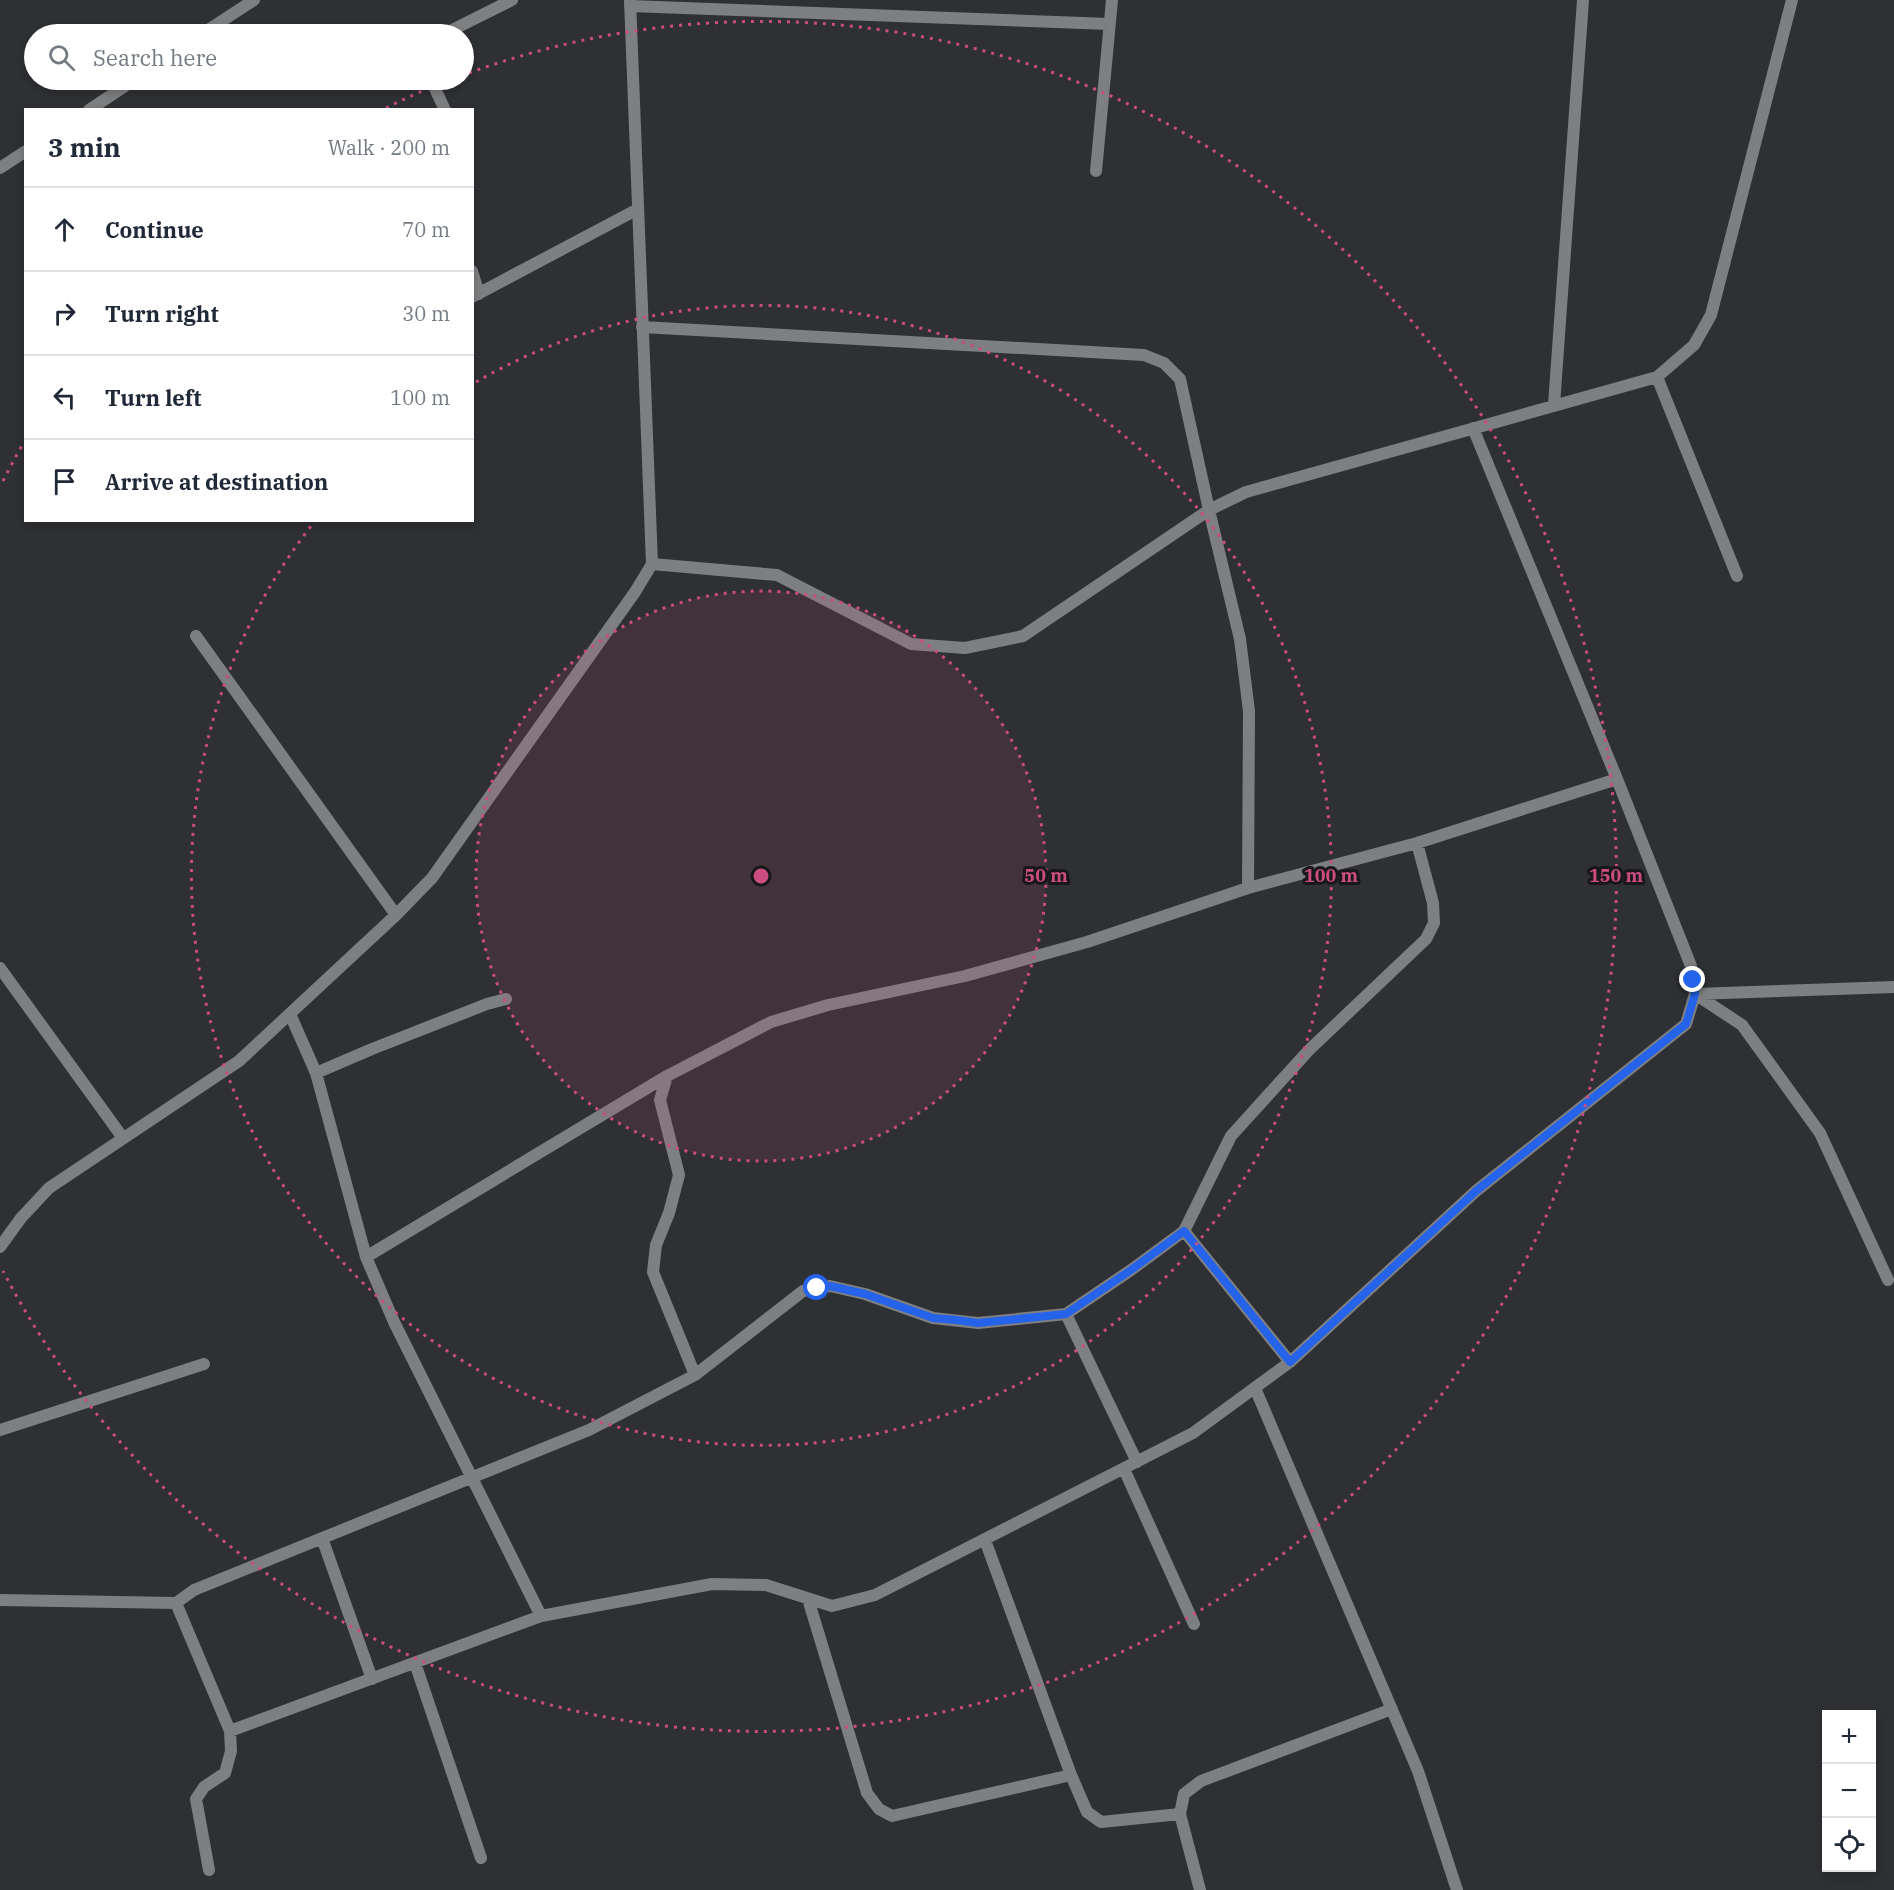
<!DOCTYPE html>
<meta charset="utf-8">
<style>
:root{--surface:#fff;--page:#f2f2f3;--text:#1f2937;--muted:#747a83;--line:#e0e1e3}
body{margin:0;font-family:"IBM Plex Serif",serif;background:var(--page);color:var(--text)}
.controls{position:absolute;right:18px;bottom:18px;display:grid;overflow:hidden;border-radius:0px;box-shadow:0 3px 9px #0003}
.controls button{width:54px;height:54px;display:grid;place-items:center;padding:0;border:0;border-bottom:2px solid var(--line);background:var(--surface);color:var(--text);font:30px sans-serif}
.stop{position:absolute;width:18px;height:18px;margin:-14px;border:4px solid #2563eb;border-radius:50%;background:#fff}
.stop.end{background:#2563eb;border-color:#fff;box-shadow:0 2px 6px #0008}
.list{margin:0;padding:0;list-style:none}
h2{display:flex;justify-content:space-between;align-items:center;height:78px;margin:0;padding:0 24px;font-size:26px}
h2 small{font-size:20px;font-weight:400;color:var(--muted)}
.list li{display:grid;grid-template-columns:39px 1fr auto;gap:18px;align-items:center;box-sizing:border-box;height:84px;padding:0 24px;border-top:2px solid var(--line)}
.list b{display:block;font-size:22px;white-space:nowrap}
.list em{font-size:20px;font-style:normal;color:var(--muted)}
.icon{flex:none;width:33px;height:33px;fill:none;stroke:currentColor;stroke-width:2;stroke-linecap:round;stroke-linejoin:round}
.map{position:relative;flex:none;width:1894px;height:1890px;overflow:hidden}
.search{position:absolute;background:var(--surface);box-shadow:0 3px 9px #0003;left:24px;top:24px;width:450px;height:66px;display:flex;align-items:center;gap:15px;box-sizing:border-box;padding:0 21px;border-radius:33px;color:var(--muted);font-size:22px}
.panel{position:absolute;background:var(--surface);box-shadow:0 3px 9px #0003;left:24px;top:108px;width:450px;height:414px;border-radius:0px}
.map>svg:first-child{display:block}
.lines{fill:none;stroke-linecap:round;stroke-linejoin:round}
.minor{stroke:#7e7f80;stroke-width:12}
.route{stroke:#2563eb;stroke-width:8}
.ring{fill:none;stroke:#cb4c7e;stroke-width:3;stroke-dasharray:3 6}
.centre{fill:#cb4c7e;stroke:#18181a;stroke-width:3}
.ring-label{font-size:18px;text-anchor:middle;font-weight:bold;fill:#cb4c7e;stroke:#18181a;stroke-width:6;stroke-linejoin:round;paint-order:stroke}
</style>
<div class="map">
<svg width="1894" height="1890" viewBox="0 0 1894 1890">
<rect width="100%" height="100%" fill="#2f3033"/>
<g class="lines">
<path class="minor" d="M630,6L1109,24
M202,34L254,0
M444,34L512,0
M431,80L445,110
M89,110L134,80
M0,168L26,151
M1096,171L1112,0
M472,271L479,294
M472,297L638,209
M642,327L1144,355L1164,363L1180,379L1209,510L1240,639L1249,711L1248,888
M1657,377L1737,576
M1554,405L1583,0
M652,564L777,575L911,644L965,648L1023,636L1209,510L1246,492L1657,377L1694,345L1711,315L1792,0
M196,636L396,915
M0,968L123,1138
M1695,994L1742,1025L1820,1133L1888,1280
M1695,994L1894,987
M290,1014L316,1073L366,1257L394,1322L541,1616
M316,1073L372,1049L487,1004L506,999
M667,1076L660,1100L679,1175L669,1213L656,1245L653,1272L695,1375
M1184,1231L1290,1362
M0,1247L21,1218L49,1188L239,1061L396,915L432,878L635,592L652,564L630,0
M366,1257L667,1076L771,1022L828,1005L965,976L1087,942L1248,888L1417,843L1617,779
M1066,1314L1137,1462
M1255,1388L1418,1771L1457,1890
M0,1430L204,1364
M1124,1469L1194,1624
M322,1538L372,1679
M985,1540L1071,1775L1087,1812L1101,1822L1180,1814
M808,1599L867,1793L879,1809L892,1816L1071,1775
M0,1600L176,1603L194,1590L589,1430L695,1375L803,1291L830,1286L865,1294L933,1318L978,1323L1066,1314L1131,1270L1184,1231L1231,1136L1309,1050L1426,939L1434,923L1433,903L1417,843
M176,1603L230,1731L231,1751L225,1773L204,1787L196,1799L209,1870
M415,1663L481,1858
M230,1731L541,1616L712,1584L766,1585L832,1606L875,1595L1193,1433L1290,1362L1476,1191L1686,1024L1695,994L1691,966L1617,779L1473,428
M1200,1890L1180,1814L1184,1794L1201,1781L1392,1709"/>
</g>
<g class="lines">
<path class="route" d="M817,1288L830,1286L865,1294L933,1318L956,1320L978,1323L1066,1314L1131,1270L1184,1231L1290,1362L1476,1191L1686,1024L1695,994L1693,980"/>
</g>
<circle cx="761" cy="876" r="285" fill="#cb4c7e" fill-opacity=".12"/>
<g class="ring">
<circle cx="761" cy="876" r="285"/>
<path d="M476 382A570 570 0 1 1 315 521"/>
<path d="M3 481A855 855 0 0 1 24 442M386 108A855 855 0 0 1 448 80M469 73A855 855 0 1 1 3 1271"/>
</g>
<circle cx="761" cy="876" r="9" class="centre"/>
<g class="ring-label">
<text x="1046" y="882">50 m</text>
<text x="1331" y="882">100 m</text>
<text x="1616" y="882">150 m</text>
</g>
</svg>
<div class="controls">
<button>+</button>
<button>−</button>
<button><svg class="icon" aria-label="locate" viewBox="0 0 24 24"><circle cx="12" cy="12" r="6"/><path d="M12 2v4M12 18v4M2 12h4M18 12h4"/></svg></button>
</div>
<div class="stop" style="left:817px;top:1288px"></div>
<div class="stop end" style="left:1693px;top:980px"></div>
<div class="search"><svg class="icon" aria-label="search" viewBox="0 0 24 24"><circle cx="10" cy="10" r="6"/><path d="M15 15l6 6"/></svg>Search here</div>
<section class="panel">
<h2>3 min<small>Walk · 200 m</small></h2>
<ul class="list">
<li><svg class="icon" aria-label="ahead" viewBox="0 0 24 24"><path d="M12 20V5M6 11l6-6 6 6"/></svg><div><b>Continue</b></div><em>70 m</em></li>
<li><svg class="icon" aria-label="right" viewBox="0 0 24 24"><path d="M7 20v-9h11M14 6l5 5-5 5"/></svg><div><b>Turn right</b></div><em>30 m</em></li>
<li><svg class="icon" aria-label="left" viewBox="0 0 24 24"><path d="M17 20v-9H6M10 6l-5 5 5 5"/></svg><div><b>Turn left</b></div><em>100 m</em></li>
<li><svg class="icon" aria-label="arrive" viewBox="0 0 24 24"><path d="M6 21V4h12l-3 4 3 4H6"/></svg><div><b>Arrive at destination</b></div></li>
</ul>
</section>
</div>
